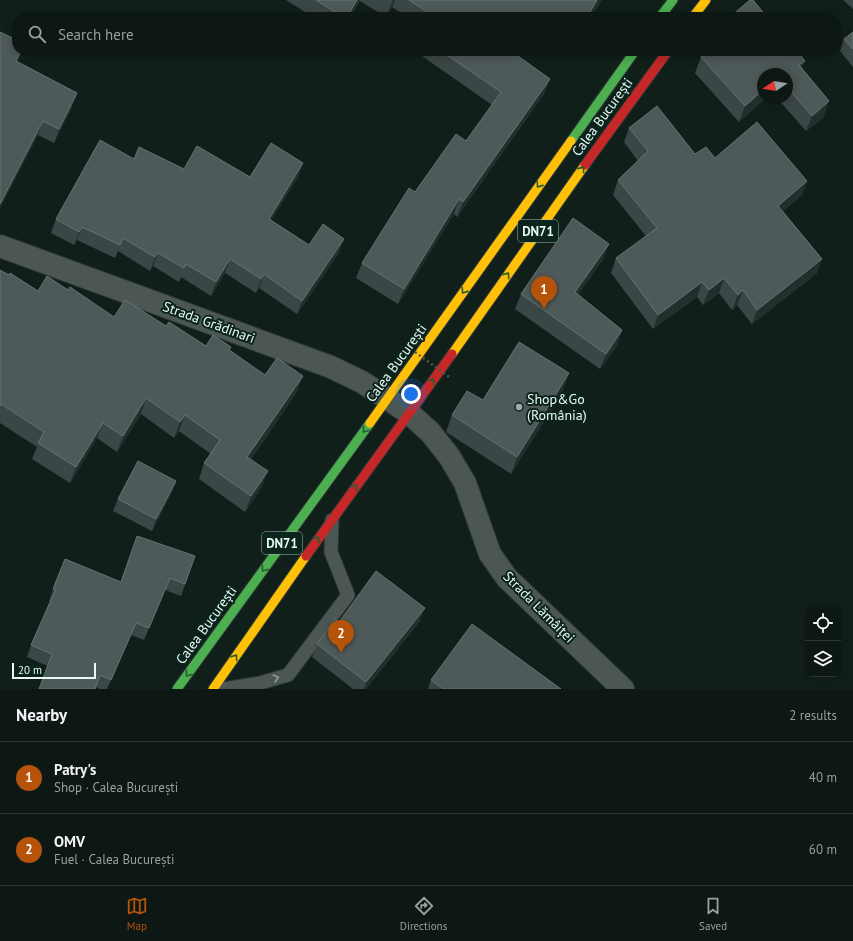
<!DOCTYPE html>
<meta charset="utf-8">
<style>
:root{--surface:#0d1714;--page:#16201d;--text:#f1f3f6;--muted:#9a9fa0;--line:#2d3634;--accent:#b45309}
body{margin:0;font-family:"PT Sans",sans-serif;background:var(--page);color:var(--text)}
.controls{position:absolute;right:12px;bottom:12px;display:grid;overflow:hidden;border-radius:8px;box-shadow:0 2px 10px #0003}
.controls button{width:36px;height:36px;display:grid;place-items:center;padding:0;border:0;border-bottom:1px solid var(--line);background:var(--surface);color:var(--text);font:20px sans-serif}
.compass{position:absolute;left:757px;top:68px;width:36px;height:36px;border-radius:50%;background:var(--surface);box-shadow:0 2px 10px #0003;rotate:258deg}
.scale{position:absolute;left:12px;bottom:10px;width:84px;box-sizing:border-box;padding-left:4px;border:2px solid #e9f8f3;border-top:0;font-size:11px;line-height:14px;white-space:nowrap;color:#e9f8f3;-webkit-text-stroke:3px #0b251e;paint-order:stroke}
.you{position:absolute;left:411px;top:394px;width:14px;height:14px;margin:-10px;border:3px solid #fff;border-radius:50%;background:#1a73e8;box-shadow:0 0 0 6px #1a73e833}
.badge{display:grid;place-items:center;width:26px;height:26px;border-radius:50%;background:var(--accent);color:#fff;font-size:13px;font-weight:700}
.pin{position:absolute;translate:-50% -33px;filter:drop-shadow(0 1px 2px #0008)}
.pin::after{content:'';position:absolute;top:21px;width:14px;height:12px;background:inherit;clip-path:polygon(0 0,100% 0,50% 100%)}
.list{margin:0;padding:0;list-style:none}
h2{display:flex;justify-content:space-between;align-items:center;height:52px;margin:0;padding:0 16px;font-size:17px}
h2 small{font-size:13px;font-weight:400;color:var(--muted)}
.list li{display:grid;grid-template-columns:26px 1fr auto;gap:12px;align-items:center;box-sizing:border-box;height:72px;padding:0 16px;border-top:1px solid var(--line)}
.list b{display:block;font-size:15px;white-space:nowrap}
.list p{margin:0;font-size:13px;white-space:nowrap;color:var(--muted)}
.list em{font-size:13px;font-style:normal;color:var(--muted)}
.icon{flex:none;width:22px;height:22px;fill:none;stroke:currentColor;stroke-width:2;stroke-linecap:round;stroke-linejoin:round}
.map{position:relative;flex:none;width:853px;height:689px;overflow:hidden}
.search{position:absolute;background:var(--surface);box-shadow:0 2px 10px #0003;left:12px;right:12px;top:12px;height:44px;display:flex;align-items:center;gap:10px;box-sizing:border-box;padding:0 14px;border-radius:16px;color:var(--muted);font-size:15px}
.sheet{height:196px;background:var(--surface)}
nav{display:flex;justify-content:space-around;align-items:center;box-sizing:border-box;height:56px;border-top:1px solid var(--line);background:var(--surface);font-size:11px;color:var(--muted)}
nav a{display:grid;justify-items:center;gap:2px}
nav .on{color:var(--accent)}
.map>svg:first-child{display:block}
.lines{fill:none;stroke-linecap:round;stroke-linejoin:round}
.lane-casing{stroke:#2e3834;stroke-width:15}
.street-casing{stroke:#2e3834;stroke-width:24}
.fast-casing{stroke:#2e3834;stroke-width:11}
.slow-casing{stroke:#2e3834;stroke-width:11}
.jam-casing{stroke:#2e3834;stroke-width:11}
.lane{stroke:#4c5653;stroke-width:13}
.street{stroke:#4c5653;stroke-width:22}
.fast{stroke:#4caf50;stroke-width:9}
.slow{stroke:#ffc107;stroke-width:9}
.jam{stroke:#c62828;stroke-width:9}
.path-bridge{stroke:#4f5956;stroke-width:2.5;stroke-dasharray:2 3;stroke-linecap:butt}
.wall{fill:#3b4746}
.shaded-wall{fill:#222f2d}
.building{fill:#4e5a59;stroke:#667371}
.oneway{stroke:#255c32}
.oneway2{stroke:#939f9b}
.poi-dot{fill:#9daca7;stroke:#0b251e;stroke-width:1.5}
.labels{text-anchor:middle;stroke-width:4;stroke-linejoin:round;paint-order:stroke}
.shield{fill:#0b251e;stroke:#a6b9b3;stroke-width:1}
.shield-label{font-size:13px;font-weight:bold;fill:#e9f8f3}
.street-label{font-size:14px;fill:#e9f8f3;stroke:#0b251e}
.poi-label{font-size:14px;fill:#e9f8f3;stroke:#0b251e;text-anchor:start}
</style>
<div class="map">
<svg width="853" height="689" viewBox="0 0 853 689">
<rect width="100%" height="100%" fill="#111f1b"/>
<g class="lines">
<defs>
<path id="lane" d="M224,689L260,683L288,675L348,595L331,552L332,520"/>
<path id="street" d="M0,246L331,367L362,382L388,399L410,414L430,432L449,456L465,483L490,554L507,578L623,689"/>
<path id="fast" d="M660,17L673,0
M571,141L635,51
M177,689L370,423"/>
<path id="slow" d="M693,17L706,0
M452,354L585,165
M370,423L571,141
M213,689L306,556"/>
<path id="jam" d="M585,165L668,51
M306,556L452,354"/>
</defs>
<use href="#lane" class="lane-casing"/>
<use href="#street" class="street-casing"/>
<use href="#fast" class="fast-casing"/>
<use href="#slow" class="slow-casing"/>
<use href="#jam" class="jam-casing"/>
<use href="#lane" class="lane"/>
<use href="#street" class="street"/>
<use href="#fast" class="fast"/>
<use href="#slow" class="slow"/>
<use href="#jam" class="jam"/>
<path class="path-bridge" d="M411,349L449,377"/>
</g>
<path class="wall" d="M286,0H602L591,17H407L392,7L386,17L360,1L350,17H313Z
M843,0H853V9Z
M0,32L19,58L17,62L72,107L54,143L38,135L0,208Z
M853,32V67L840,51L844,39Z
M423,51H515L514,53L550,79L544,94L457,217L454,214L398,304L356,278L362,263L415,192L466,141L492,105L422,56Z
M701,57L802,68L824,117L806,131L777,98H787V74H763V98H766L739,122L695,73Z
M629,128L695,154L715,158L807,181L802,195L783,211L822,259L817,273L752,324L737,305L732,310L719,293L703,305L697,297L653,329L611,273L616,258L646,236L613,195L618,180L638,161L624,142Z
M134,159L184,169L250,177H298L271,220L309,245L339,253L297,314L259,288L256,293L225,273L211,296L181,277L179,282L153,266L150,271L118,251L115,258L77,240L74,245L51,233L56,219Z
M609,244L603,259L578,295L622,330L617,346L600,369L515,309L521,294Z
M0,270L38,291L68,290L114,317L166,326L206,346L230,350L265,375L297,392L251,459L262,487L245,512L199,479L204,463L211,454L179,431L174,438L141,414L117,452L97,438L70,483L32,459L37,447L0,423Z
M563,391L511,474L446,432L452,415L483,400Z
M176,481L171,494L152,531L113,511L118,499Z
M195,556L181,596L165,590L144,640L131,635L107,689H100L27,657L31,645L50,601H49L53,589L121,582Z
M420,621L366,689H353L312,657L317,644L339,622Z
M431,680L561,689H428Z"/>
<path class="shaded-wall" d="M357,0H360L350,17H347Z
M393,0H395L392,7L386,17Z
M597,0H602L591,17H587Z
M21,51H22L19,58L11,75L16,61Z
M805,61L799,76V65Z
M550,79L544,94L457,217L463,202Z
M763,90V98H766L739,122L745,106Z
M77,93L72,107L54,143L59,129Z
M829,101L824,117L806,131L812,116Z
M43,121L38,135L0,208V204Z
M303,163L298,177L264,232L269,219Z
M807,181L802,195L773,220L778,206Z
M459,199L454,214L398,304L404,289Z
M82,227L77,240L74,245L79,232Z
M344,239L339,253L297,314L302,301Z
M609,244L603,259L569,308L575,292Z
M158,253L153,266L150,271L155,257Z
M230,259L225,273L211,296L216,282Z
M822,259L817,273L752,324L757,310Z
M264,274L259,288L256,293L261,279Z
M724,278L719,293L703,305L709,290Z
M702,282L697,297L653,329L658,315Z
M743,290L737,305L732,310L738,295Z
M622,330L617,346L600,369L606,354Z
M569,373L563,391L511,474L517,457Z
M303,376L297,392L241,473L247,457Z
M146,398L141,414L117,452L123,436Z
M185,415L179,431L174,438L180,422Z
M103,423L97,438L70,483L76,467Z
M268,471L262,487L245,512L251,496Z
M176,481L171,494L152,531L156,519Z
M425,608L420,621L366,689H364L366,682Z"/>
<path class="building" d="M316,0H357L347,17H343Z
M409,0H597L587,17H541L536,13L533,17H435Z
M750,0H753L767,17H730Z
M0,32L17,40V51H21L16,61L77,93L59,129L43,121L0,204Z
M853,32V49L844,39Z
M441,51H511L550,79L463,202L459,199L404,289L362,263L409,188L415,192L456,134L466,141L501,92Z
M707,51H797L805,61L799,65L829,101L812,116L787,87V74H763V90L745,106L701,57Z
M657,106L695,154L706,147L715,158L757,122L807,181L778,206L822,259L757,310L743,290L738,295L724,278L709,290L702,282L658,315L616,258L657,228L618,180L648,151L629,128Z
M100,140L134,159L139,147L184,169L197,146L250,177L271,143L303,163L269,219L309,245L323,224L344,239L302,301L264,274L261,279L230,259L216,282L186,264L184,268L158,253L155,257L123,238L120,245L82,227L79,232L56,219Z
M573,218L609,244L575,292L622,330L606,354L521,294Z
M0,270L9,275L10,273L38,291L47,276L68,290L70,287L114,317L125,300L166,326L169,322L206,346L213,335L231,347L229,350L265,375L277,358L303,376L247,457L268,471L251,496L204,463L220,440L185,415L180,422L146,398L123,436L103,423L76,467L38,443L44,432L1,404L0,406Z
M519,342L569,373L517,457L452,415L467,391L483,400Z
M138,461L176,481L156,519L118,499Z
M137,536L195,556L185,584L170,578L149,628L136,623L111,680L100,675L95,689H39L52,654L31,645L56,589H53L65,559L121,582Z
M376,571L425,608L366,682L317,644L335,619L339,622Z
M472,624L561,689H443L431,680Z"/>
<defs><path id="oneway-chevron" d="M-2-3.5L2.5 0L-2 3.5" fill="none" stroke-width="1.6" stroke-linecap="round" stroke-linejoin="round"/></defs>
<g class="oneway">
<use href="#oneway-chevron" transform="translate(582 169) rotate(-55)"/>
<use href="#oneway-chevron" transform="translate(539 185) rotate(125)"/>
<use href="#oneway-chevron" transform="translate(507 275) rotate(-55)"/>
<use href="#oneway-chevron" transform="translate(464 291) rotate(125)"/>
<use href="#oneway-chevron" transform="translate(432 381) rotate(-56)"/>
<use href="#oneway-chevron" transform="translate(365 430) rotate(126)"/>
<use href="#oneway-chevron" transform="translate(355 487) rotate(-53)"/>
<use href="#oneway-chevron" transform="translate(317 539) rotate(-55)"/>
<use href="#oneway-chevron" transform="translate(264 569) rotate(126)"/>
<use href="#oneway-chevron" transform="translate(235 657) rotate(-56)"/>
<use href="#oneway-chevron" transform="translate(188 674) rotate(126)"/>
</g>
<use class="oneway2" href="#oneway-chevron" transform="translate(276 678) rotate(-15)"/>
<circle class="poi-dot" cx="519" cy="407" r="4"/>
<g class="labels">
<g class="shield">
<rect x="518" y="220" width="40" height="22" rx="3"/>
<rect x="262" y="532" width="40" height="22" rx="3"/>
</g>
<g class="shield-label">
<text x="538" y="236">DN71</text>
<text x="282" y="548">DN71</text>
</g>
<g class="street-label">
<text transform="translate(602 117) rotate(-54)" y="5">Calea București</text>
<text transform="translate(209 322) rotate(20)" y="5">Strada Grădinari</text>
<text transform="translate(396 363) rotate(-54)" y="5">Calea București</text>
<text transform="translate(539 607) rotate(45)" y="5">Strada Lămâiței</text>
<text transform="translate(206 625) rotate(-54)" y="5">Calea București</text>
</g>
<g class="poi-label">
<text x="527" y="404">Shop&amp;Go<tspan x="527" dy="16">(România)</tspan></text>
</g>
</g>
</svg>
<div class="controls">
<button><svg class="icon" aria-label="locate" viewBox="0 0 24 24"><circle cx="12" cy="12" r="6"/><path d="M12 2v4M12 18v4M2 12h4M18 12h4"/></svg></button>
<button><svg class="icon" aria-label="layers" viewBox="0 0 24 24"><path d="M12 4l9 5-9 5-9-5zM3 14l9 5 9-5"/></svg></button>
</div>
<svg class="compass" viewBox="-18 -18 36 36"><path d="M0-13l5 13h-10z" fill="#e53935"/><path d="M0 13l5-13h-10z" fill="#9a9fa0"/></svg>
<div class="scale">20 m</div>
<div class="you"></div>
<div class="pin badge" style="left:544px;top:309px">1</div>
<div class="pin badge" style="left:341px;top:653px">2</div>
<div class="search"><svg class="icon" aria-label="search" viewBox="0 0 24 24"><circle cx="10" cy="10" r="6"/><path d="M15 15l6 6"/></svg>Search here</div>
</div>
<section class="sheet">
<h2>Nearby<small>2 results</small></h2>
<ul class="list">
<li><span class="badge">1</span><div><b>Patry's</b><p>Shop · Calea București</p></div><em>40 m</em></li>
<li><span class="badge">2</span><div><b>OMV</b><p>Fuel · Calea București</p></div><em>60 m</em></li>
</ul>
</section>
<nav>
<a class="on"><svg class="icon" aria-label="map" viewBox="0 0 24 24"><path d="M3 6l6-2 6 2 6-2v14l-6 2-6-2-6 2zM9 4v14M15 6v14"/></svg>Map</a>
<a><svg class="icon" aria-label="directions" viewBox="0 0 24 24"><path d="M12 3l9 9-9 9-9-9zM9 14v-3h6M13 9l2 2-2 2"/></svg>Directions</a>
<a><svg class="icon" aria-label="saved" viewBox="0 0 24 24"><path d="M7 4h10v16l-5-4-5 4z"/></svg>Saved</a>
</nav>
